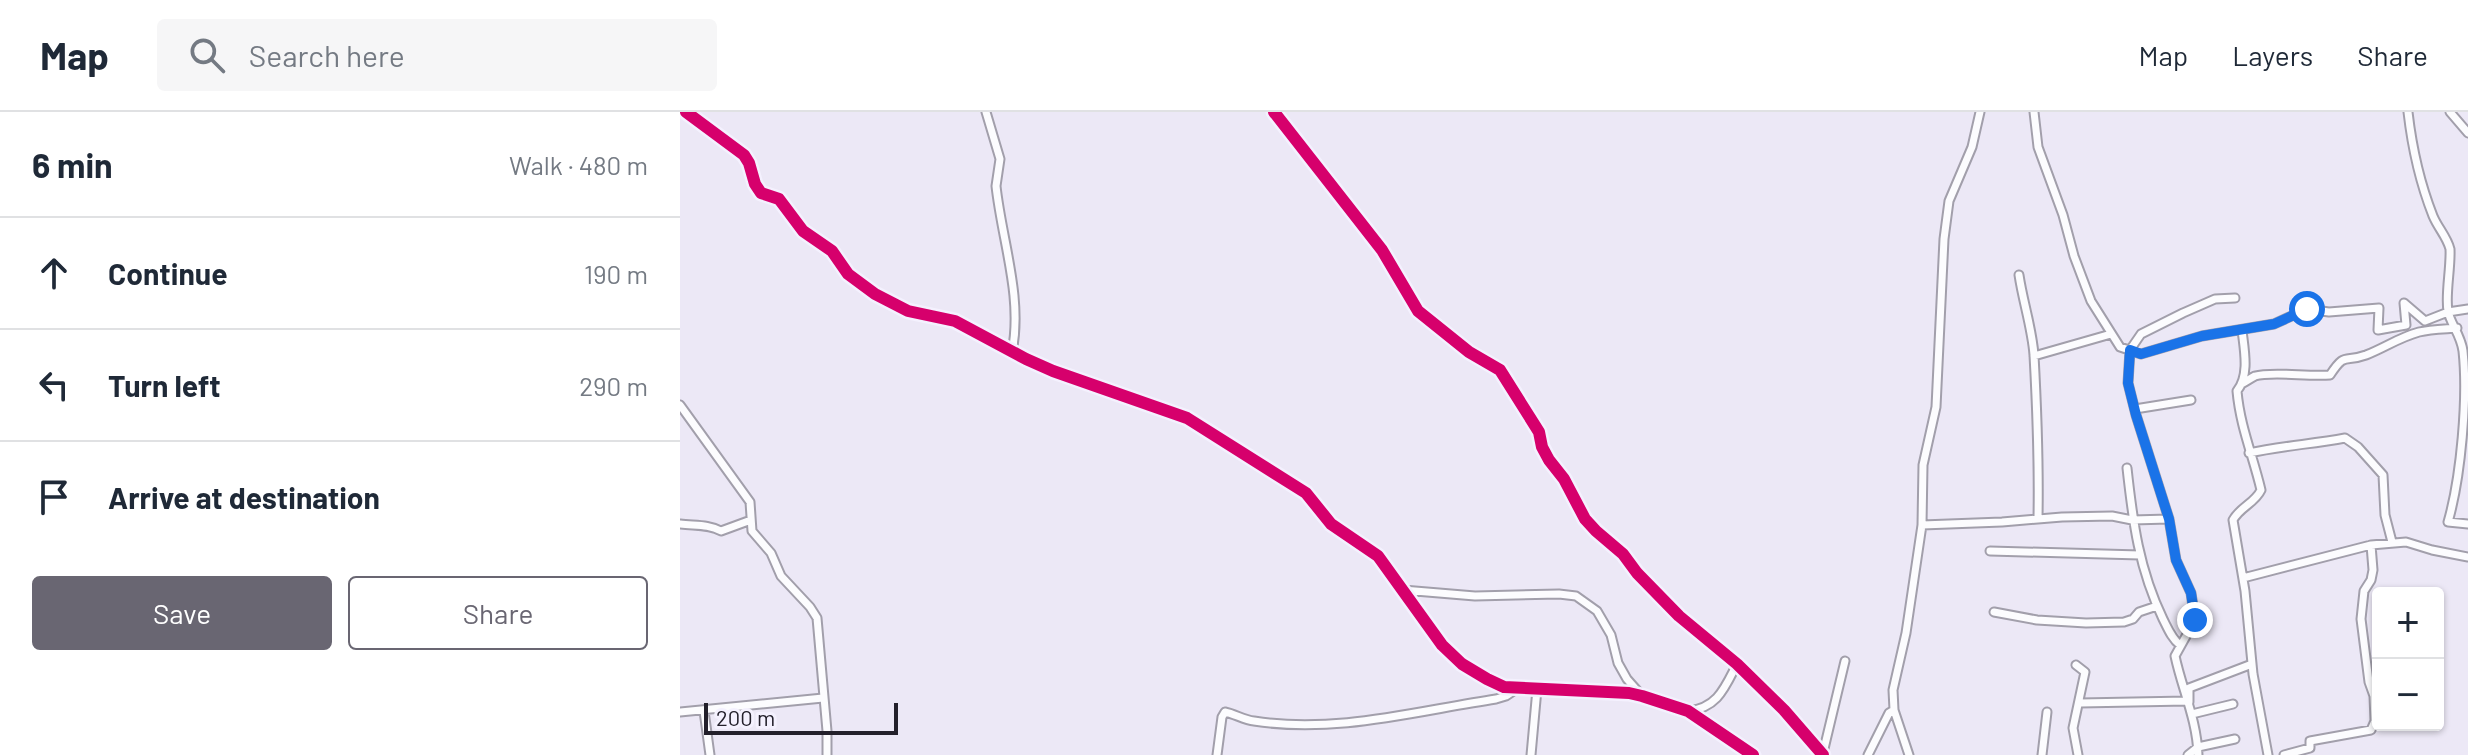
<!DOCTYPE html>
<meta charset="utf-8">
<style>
:root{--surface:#fff;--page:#f6f6f7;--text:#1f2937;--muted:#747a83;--line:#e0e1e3;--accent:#696672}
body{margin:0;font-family:Barlow,sans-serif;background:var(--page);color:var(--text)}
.controls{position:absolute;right:24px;bottom:24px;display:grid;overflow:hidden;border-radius:8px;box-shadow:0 2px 6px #0004}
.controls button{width:72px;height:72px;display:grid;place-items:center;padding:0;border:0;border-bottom:2px solid var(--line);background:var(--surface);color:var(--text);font:40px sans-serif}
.scale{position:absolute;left:24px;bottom:20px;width:194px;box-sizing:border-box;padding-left:8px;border:4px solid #23202b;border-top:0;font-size:22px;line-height:28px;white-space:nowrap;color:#23202b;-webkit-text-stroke:6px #f4f1fe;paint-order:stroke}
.stop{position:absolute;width:24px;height:24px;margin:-18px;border:6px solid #1a73e8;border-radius:50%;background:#fff}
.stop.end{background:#1a73e8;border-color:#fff;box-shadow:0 2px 8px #0008}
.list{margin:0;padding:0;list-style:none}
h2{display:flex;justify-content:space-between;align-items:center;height:104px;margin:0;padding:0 32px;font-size:34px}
h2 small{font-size:26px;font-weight:400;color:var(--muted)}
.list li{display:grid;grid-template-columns:52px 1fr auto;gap:24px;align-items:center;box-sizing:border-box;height:112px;padding:0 32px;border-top:2px solid var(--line)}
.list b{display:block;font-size:30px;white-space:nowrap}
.list em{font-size:26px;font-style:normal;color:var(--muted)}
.actions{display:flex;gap:16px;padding:24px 32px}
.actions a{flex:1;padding:18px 0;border:2px solid var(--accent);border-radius:8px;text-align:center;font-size:28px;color:var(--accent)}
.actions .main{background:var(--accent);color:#fff}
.icon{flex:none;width:44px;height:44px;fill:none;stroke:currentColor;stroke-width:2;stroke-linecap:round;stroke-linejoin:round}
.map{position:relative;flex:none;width:1788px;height:643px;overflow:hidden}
header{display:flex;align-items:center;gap:48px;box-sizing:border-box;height:112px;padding:0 40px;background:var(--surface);border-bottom:2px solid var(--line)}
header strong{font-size:38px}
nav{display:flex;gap:44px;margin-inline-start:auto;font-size:28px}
.search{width:560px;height:72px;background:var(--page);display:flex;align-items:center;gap:20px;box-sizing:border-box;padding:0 28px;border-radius:8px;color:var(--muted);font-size:30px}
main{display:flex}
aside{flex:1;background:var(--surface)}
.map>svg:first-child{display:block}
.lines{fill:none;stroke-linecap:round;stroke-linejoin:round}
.minor-casing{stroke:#a29fab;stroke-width:11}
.minor{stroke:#fcfcfe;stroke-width:7}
.cycleway-casing{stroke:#f4f1fe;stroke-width:17}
.cycleway{stroke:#d6006c;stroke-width:12}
.route{stroke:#1a73e8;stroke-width:10}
</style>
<header>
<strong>Map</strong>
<div class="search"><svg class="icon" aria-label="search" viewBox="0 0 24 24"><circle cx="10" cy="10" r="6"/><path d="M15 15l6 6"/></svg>Search here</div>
<nav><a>Map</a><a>Layers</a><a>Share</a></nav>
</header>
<main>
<aside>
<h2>6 min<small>Walk · 480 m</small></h2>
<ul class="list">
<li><svg class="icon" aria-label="ahead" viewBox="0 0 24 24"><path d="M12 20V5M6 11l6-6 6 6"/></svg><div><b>Continue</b></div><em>190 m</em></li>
<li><svg class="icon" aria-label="left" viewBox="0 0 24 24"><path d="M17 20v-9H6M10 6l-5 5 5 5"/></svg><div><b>Turn left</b></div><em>290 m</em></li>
<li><svg class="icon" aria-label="arrive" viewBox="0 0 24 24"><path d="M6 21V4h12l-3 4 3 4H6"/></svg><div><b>Arrive at destination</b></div></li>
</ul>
<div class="actions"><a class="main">Save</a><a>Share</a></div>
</aside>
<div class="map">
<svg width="1788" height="643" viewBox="0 0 1788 643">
<rect width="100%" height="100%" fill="#ece8f6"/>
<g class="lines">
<defs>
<path id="minor" d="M6,0L64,43L69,51L75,72L81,81L99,87L123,119L152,139L168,162L195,182L228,199L275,209L346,247L373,259L507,306L626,381L651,412L698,444L762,533L782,552L807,567L824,575L949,581L962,584L1008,599L1073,643
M306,0L320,47L316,74C322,129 343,185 332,240
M594,0L702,138L738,199L789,240L820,258L859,320L862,335L869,348L884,367L905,407L916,419L943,442L957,461L999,504L1057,552L1104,598L1143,643
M1354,0L1358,35L1383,103L1394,144L1411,189L1440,235L1461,242L1522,224L1594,212L1627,197L1649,200L1699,196L1698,218L1726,213L1724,191L1745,209L1768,200L1788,197
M1728,0C1732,35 1740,71 1753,104C1758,116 1767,125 1770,137C1771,156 1765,183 1768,199C1770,211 1781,223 1783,239C1788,286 1781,365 1768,410L1788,412
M1770,0L1788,21
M1339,163C1343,190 1352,216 1354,243C1357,298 1359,352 1358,406
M1562,218C1564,237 1570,263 1557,279C1560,314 1573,344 1581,378C1575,391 1560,395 1553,408L1565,479L1573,562L1588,643
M1354,244L1431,222
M1563,271C1567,269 1571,266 1575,264C1592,259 1629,265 1650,263C1666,239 1664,251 1686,243C1704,236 1720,225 1739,220C1751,217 1765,217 1777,216
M0,293L70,390L72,419L91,441L101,464L130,495L137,506L147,619V643
M1455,297L1511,288
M1569,341C1601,334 1633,332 1665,326L1678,335L1703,363L1705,403L1712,430
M1447,356C1453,411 1459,457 1483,507C1488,517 1492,527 1500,533
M0,412C14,414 28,412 41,419L71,408
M1242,413L1322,410L1382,405L1432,404L1452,408L1489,407
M1310,439L1460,443
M1563,466L1691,433L1726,430L1752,438L1788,445
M723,478L795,484L879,482L896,484L917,499L931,523L938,551L947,567L962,584
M1314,500L1357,508L1406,511L1444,510L1453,507L1459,500L1477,494
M1396,553L1405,560L1393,616L1398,643
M1509,590V576L1572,552
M1400,591L1507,589
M24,599L30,643
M1008,599C1038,596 1045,575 1057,552
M0,600L143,586
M1512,602L1553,592
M1143,641L1165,549
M537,643L542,605L545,600C555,602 564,608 574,609C655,622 736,599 816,587L826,584L838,576
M851,643L857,577
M1188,643L1209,601L1214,598
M1229,643L1214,598L1213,578L1226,521L1242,413L1243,353L1256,295L1264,127L1269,89L1292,35L1300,0
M1362,643L1367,600
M1508,643L1518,635L1555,627
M1518,643C1517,608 1502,577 1495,544L1515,508L1511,481L1496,448L1489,407L1456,303L1448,271L1450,238L1461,222L1503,201L1535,187L1555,186
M1604,643L1630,636V629L1691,618L1695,609L1694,584L1689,570L1681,507L1684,479L1691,468L1693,458L1691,433"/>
</defs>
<use href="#minor" class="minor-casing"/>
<use href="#minor" class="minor"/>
<defs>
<path id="cycleway" d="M6,0L64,43L69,51L75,72L81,81L99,87L123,119L152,139L168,162L195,182L228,199L275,209L346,247L373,259L507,306L626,381L651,412L698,444L762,533L782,552L807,567L824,575L949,581L962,584L1008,599L1073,643
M594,0L702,138L738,199L789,240L820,258L859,320L862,335L869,348L884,367L905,407L916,419L943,442L957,461L999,504L1057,552L1104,598L1143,643"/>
</defs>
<use href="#cycleway" class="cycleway-casing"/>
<use href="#cycleway" class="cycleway"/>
</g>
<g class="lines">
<path class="route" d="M1515,508L1511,481L1496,448L1489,407L1456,303L1448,271L1450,238L1461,242L1522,224L1594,212L1627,197"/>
</g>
</svg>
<div class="controls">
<button>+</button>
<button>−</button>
</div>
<div class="scale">200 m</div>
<div class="stop" style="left:1627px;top:197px"></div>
<div class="stop end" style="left:1515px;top:508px"></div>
</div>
</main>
